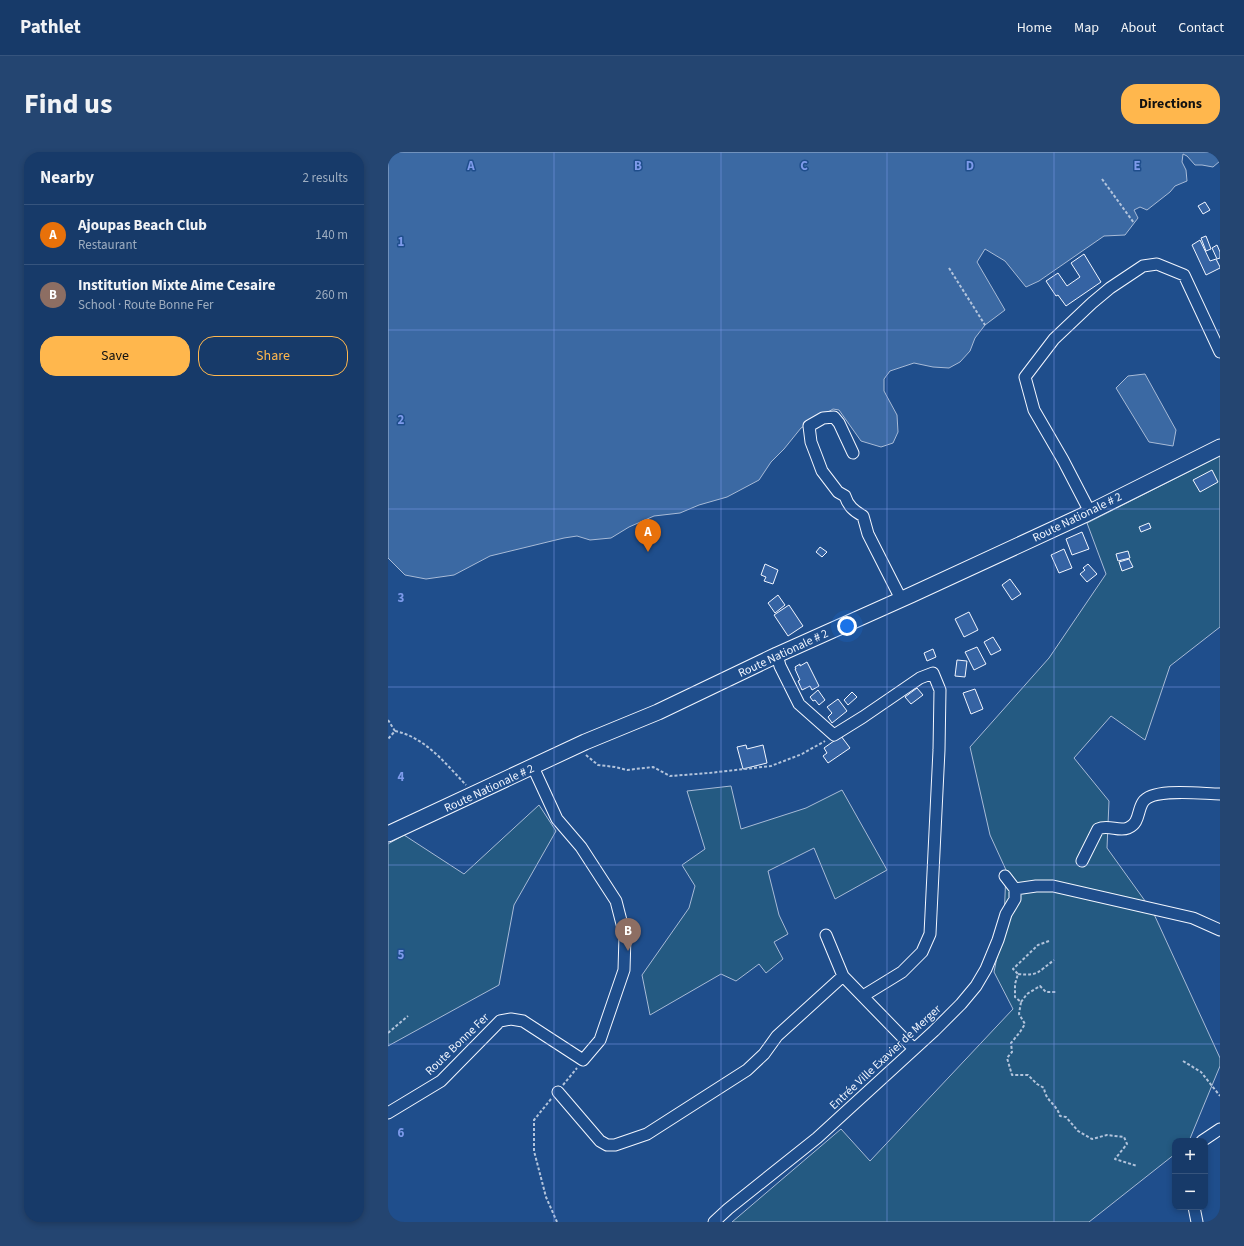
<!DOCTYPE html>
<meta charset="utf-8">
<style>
:root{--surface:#173a69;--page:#244571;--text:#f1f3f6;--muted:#9eadc0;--line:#36547d;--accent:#ffb74d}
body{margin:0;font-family:"Source Sans 3",sans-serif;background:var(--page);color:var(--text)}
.controls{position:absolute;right:12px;bottom:12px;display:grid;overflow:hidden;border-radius:8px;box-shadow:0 2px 6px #0003}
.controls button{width:36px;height:36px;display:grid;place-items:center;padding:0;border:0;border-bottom:1px solid var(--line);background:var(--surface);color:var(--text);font:20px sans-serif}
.you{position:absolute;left:459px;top:474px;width:14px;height:14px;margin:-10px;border:3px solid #fff;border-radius:50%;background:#1a73e8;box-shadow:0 0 0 6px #1a73e833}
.badge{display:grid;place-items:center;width:26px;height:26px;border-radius:50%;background:var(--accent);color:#fff;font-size:13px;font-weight:700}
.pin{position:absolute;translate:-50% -33px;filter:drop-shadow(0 1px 2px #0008)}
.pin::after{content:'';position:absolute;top:21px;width:14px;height:12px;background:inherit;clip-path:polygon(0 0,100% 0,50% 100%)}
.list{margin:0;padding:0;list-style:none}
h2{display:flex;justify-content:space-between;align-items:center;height:52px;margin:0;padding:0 16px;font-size:17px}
h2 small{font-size:13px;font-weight:400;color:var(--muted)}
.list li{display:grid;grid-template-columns:26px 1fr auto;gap:12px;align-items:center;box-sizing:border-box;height:60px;padding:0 16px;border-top:1px solid var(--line)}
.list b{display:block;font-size:15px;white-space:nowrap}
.list p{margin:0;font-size:13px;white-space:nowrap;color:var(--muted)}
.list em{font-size:13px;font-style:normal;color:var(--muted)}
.actions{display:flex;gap:8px;padding:12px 16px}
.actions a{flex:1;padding:9px 0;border:1px solid var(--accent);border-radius:16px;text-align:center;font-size:14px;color:var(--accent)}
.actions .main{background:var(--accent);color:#111}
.map{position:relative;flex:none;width:832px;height:1070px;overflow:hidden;border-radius:16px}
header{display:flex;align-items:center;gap:24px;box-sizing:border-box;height:56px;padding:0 20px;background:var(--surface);border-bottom:1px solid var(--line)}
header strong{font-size:19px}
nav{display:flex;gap:22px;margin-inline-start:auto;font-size:14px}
.intro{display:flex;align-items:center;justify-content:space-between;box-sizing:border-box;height:96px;padding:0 24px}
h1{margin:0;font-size:28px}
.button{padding:10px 18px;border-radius:16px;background:var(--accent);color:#111;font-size:14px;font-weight:700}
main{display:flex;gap:24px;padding:0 24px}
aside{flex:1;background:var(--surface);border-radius:16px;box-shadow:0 2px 6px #0003}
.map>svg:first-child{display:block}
.green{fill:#245a82;stroke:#a8bbd7}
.water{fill:#3b69a3;stroke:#a8bbd7}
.building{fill:#3563a3;stroke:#f2f6ff}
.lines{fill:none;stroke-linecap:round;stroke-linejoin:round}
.minor-casing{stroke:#f2f6ff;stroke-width:13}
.major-casing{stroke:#f2f6ff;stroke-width:17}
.path{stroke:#b3c4dc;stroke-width:2;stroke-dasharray:3 2;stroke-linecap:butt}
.minor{stroke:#1f4e8c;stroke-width:11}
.major{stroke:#1f4e8c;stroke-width:15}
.grid{fill:none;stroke:#7d9aea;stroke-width:1;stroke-opacity:0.55}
.labels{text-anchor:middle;stroke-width:3;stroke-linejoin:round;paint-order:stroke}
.street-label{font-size:12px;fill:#f2f6ff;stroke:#1f4e8c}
.grid-label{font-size:13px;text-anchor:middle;font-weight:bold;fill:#7d9aea;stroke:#1f4e8c;stroke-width:3;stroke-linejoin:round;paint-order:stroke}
</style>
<header>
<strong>Pathlet</strong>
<nav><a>Home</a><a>Map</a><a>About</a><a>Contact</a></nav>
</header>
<div class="intro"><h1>Find us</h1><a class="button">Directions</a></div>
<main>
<aside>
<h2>Nearby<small>2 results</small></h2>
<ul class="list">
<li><span class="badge" style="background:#e8710a">A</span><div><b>Ajoupas Beach Club</b><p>Restaurant</p></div><em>140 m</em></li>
<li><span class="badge" style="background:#8d6e63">B</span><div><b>Institution Mixte Aime Cesaire</b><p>School · Route Bonne Fer</p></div><em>260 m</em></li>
</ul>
<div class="actions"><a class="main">Save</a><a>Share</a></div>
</aside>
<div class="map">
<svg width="832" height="1070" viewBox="0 0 832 1070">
<rect width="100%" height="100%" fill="#1f4e8c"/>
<path class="green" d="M832,304V475L782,514L757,588L723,564L686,606L721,649L719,696L765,760L832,906V914L801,989H787V1002L701,1070H344L453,977L482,1009L625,857L606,820L616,770L618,718L602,683L582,595L661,506L718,422L699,371Z
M343,634L353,677L418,656L454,638L499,718L447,747L426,696L380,719L391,763L400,782L386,790L395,807L378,821L371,812L348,829L333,822L262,863L254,823L301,756L307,734L294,713L317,697L299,639Z
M151,653L168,679L126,753L111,833L0,894V692L16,683L76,722Z"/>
<path class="water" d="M0,0H832V9L825,15L814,13H807L799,4L795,2L794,10L798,18L799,29L787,34L782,40L759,58L752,55L746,58L750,66L737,83L716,84L651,129L638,135L617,109L597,97L589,110L617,158L597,173L587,186L582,199L572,210L561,216L545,215L526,211L502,219L496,227V239L509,263L510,280L505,291L493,295L473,289L451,258L445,257L413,276L396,297L383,310L371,328L339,345L311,353L292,361L266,364L241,375L223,386L202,388L189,384L176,386L102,404L66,423L38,427L17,423L0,406Z
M757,222L788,278L785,294L761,290L728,236L740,224Z"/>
<path class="building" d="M817,50L822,58L815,62L810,54Z
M818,84L823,97L818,99L813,86Z
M812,88L822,109L828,107L832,115V116L818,123L804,93Z
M829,93L832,100V106L829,107L824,96Z
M696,102L713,130L678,154L670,143L668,144L658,129L670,121L679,134L692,125L683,111Z
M824,318L830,330L812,340L805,328Z
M761,371L763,376L753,380L751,375Z
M694,380L701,397L684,403L678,387Z
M432,395L439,400L434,405L428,400Z
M676,397L684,416L671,421L663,403Z
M740,399L742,406L730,409L728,402Z
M741,407L745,415L734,419L731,410Z
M377,412L390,418L385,432L376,429L378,425L373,423Z
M700,412L709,422L699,430L692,422L697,418L695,416Z
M622,427L633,442L624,448L614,433Z
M390,443L397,453L387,461L380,451Z
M401,453L415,474L400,484L386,463Z
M581,460L590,478L576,485L567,467Z
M605,485L613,498L603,503L596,490Z
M589,495L598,512L586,518L577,500Z
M545,497L548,505L539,509L536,501Z
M569,508L579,509L577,525L567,524Z
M419,510L431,534L424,538L422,534L414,538L410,529L412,528L407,517H408L407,515L412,512V514Z
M529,536L535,543L523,552L517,545Z
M587,537L595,557L583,562L575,541Z
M430,538L437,548L431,553L427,548L425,549L422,545Z
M464,540L469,545L460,553L456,548Z
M450,547L459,559L444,571L440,565L444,561L439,555Z
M453,584L462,596L440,611L435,604L439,601L436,596Z
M358,593L359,597L375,593L379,611L355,617L349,595Z"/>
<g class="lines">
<defs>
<path id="minor" d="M465,301L451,271L446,265L435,266L421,274L423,290L428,303L434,319L450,340L457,344C460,354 466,359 475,364L480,382L513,447
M702,360L675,308L646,258L637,225L666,187L704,151L722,136L755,114L769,112L796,123L832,200
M389,503L392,514L411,552L446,583L475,565L532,526L545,521L552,538L551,598L542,782L534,800L514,820L475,844
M694,709L710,677C720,672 731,680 740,676C752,671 749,659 755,650C765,635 815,642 832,642
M627,737L648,734H665L805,766L832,778
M438,783L455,824L526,897
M170,940L212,989L219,993H227L259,982L359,918L376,902L389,884L455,824
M0,961L53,929L112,869L123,867L135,869L195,908L212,888L236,818L237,784L228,749L193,695L169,667L145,615
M814,989L832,977
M806,1055L809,1070
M326,1070L340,1057L429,986L546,879L573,852L588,834L598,817L610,788L618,762L627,747V737L617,724"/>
<path id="major" d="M0,682L197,590L270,560L389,503L523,443L696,363L832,295"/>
</defs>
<use href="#minor" class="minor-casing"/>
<use href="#major" class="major-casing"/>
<path class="path" d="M714,27L746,71
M561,116L597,173
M0,568L7,579L0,587
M7,579C37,585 58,612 78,633
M198,603L210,613L227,615L239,618L265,615L282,624L321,621L383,614L414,602L437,589
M661,789L650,793L625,817L630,822L627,832V845L633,850L631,862L637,872L632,880L623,891L624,900L619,906L624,923H640L649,932L656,936C658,950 668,951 672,964L678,965L690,979L704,987L719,983L736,985L739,992L727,1007L749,1014
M630,822C651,824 650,820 666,808
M633,850L639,842L652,834L658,840H668
M0,881L20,864
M795,909L813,920L832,944
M175,933L189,916
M163,947L146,968V999L158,1045L169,1070"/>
<use href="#minor" class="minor"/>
<use href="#major" class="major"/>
</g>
<path class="grid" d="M166,0V1070M333,0V1070M499,0V1070M666,0V1070M0,178H832M0,357H832M0,535H832M0,713H832M0,892H832"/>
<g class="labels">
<g class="street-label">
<text transform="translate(689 365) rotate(-26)" y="4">Route Nationale # 2</text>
<text transform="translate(395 501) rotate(-25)" y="4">Route Nationale # 2</text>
<text transform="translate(101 636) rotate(-25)" y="4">Route Nationale # 2</text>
<text transform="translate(69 892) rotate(-44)" y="4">Route Bonne Fer</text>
<text transform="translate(497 905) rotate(-43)" y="4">Entrée Ville Exavier de Merger</text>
</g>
</g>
<g class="grid-label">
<text x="83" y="18">A</text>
<text x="250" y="18">B</text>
<text x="416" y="18">C</text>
<text x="582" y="18">D</text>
<text x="749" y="18">E</text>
<text x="13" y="94">1</text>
<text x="13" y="272">2</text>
<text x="13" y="450">3</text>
<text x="13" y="629">4</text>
<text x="13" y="807">5</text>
<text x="13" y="985">6</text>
</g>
</svg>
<div class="controls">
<button>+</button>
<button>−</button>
</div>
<div class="you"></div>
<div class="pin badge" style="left:260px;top:400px;background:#e8710a">A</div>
<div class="pin badge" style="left:240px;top:799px;background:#8d6e63">B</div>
</div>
</main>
